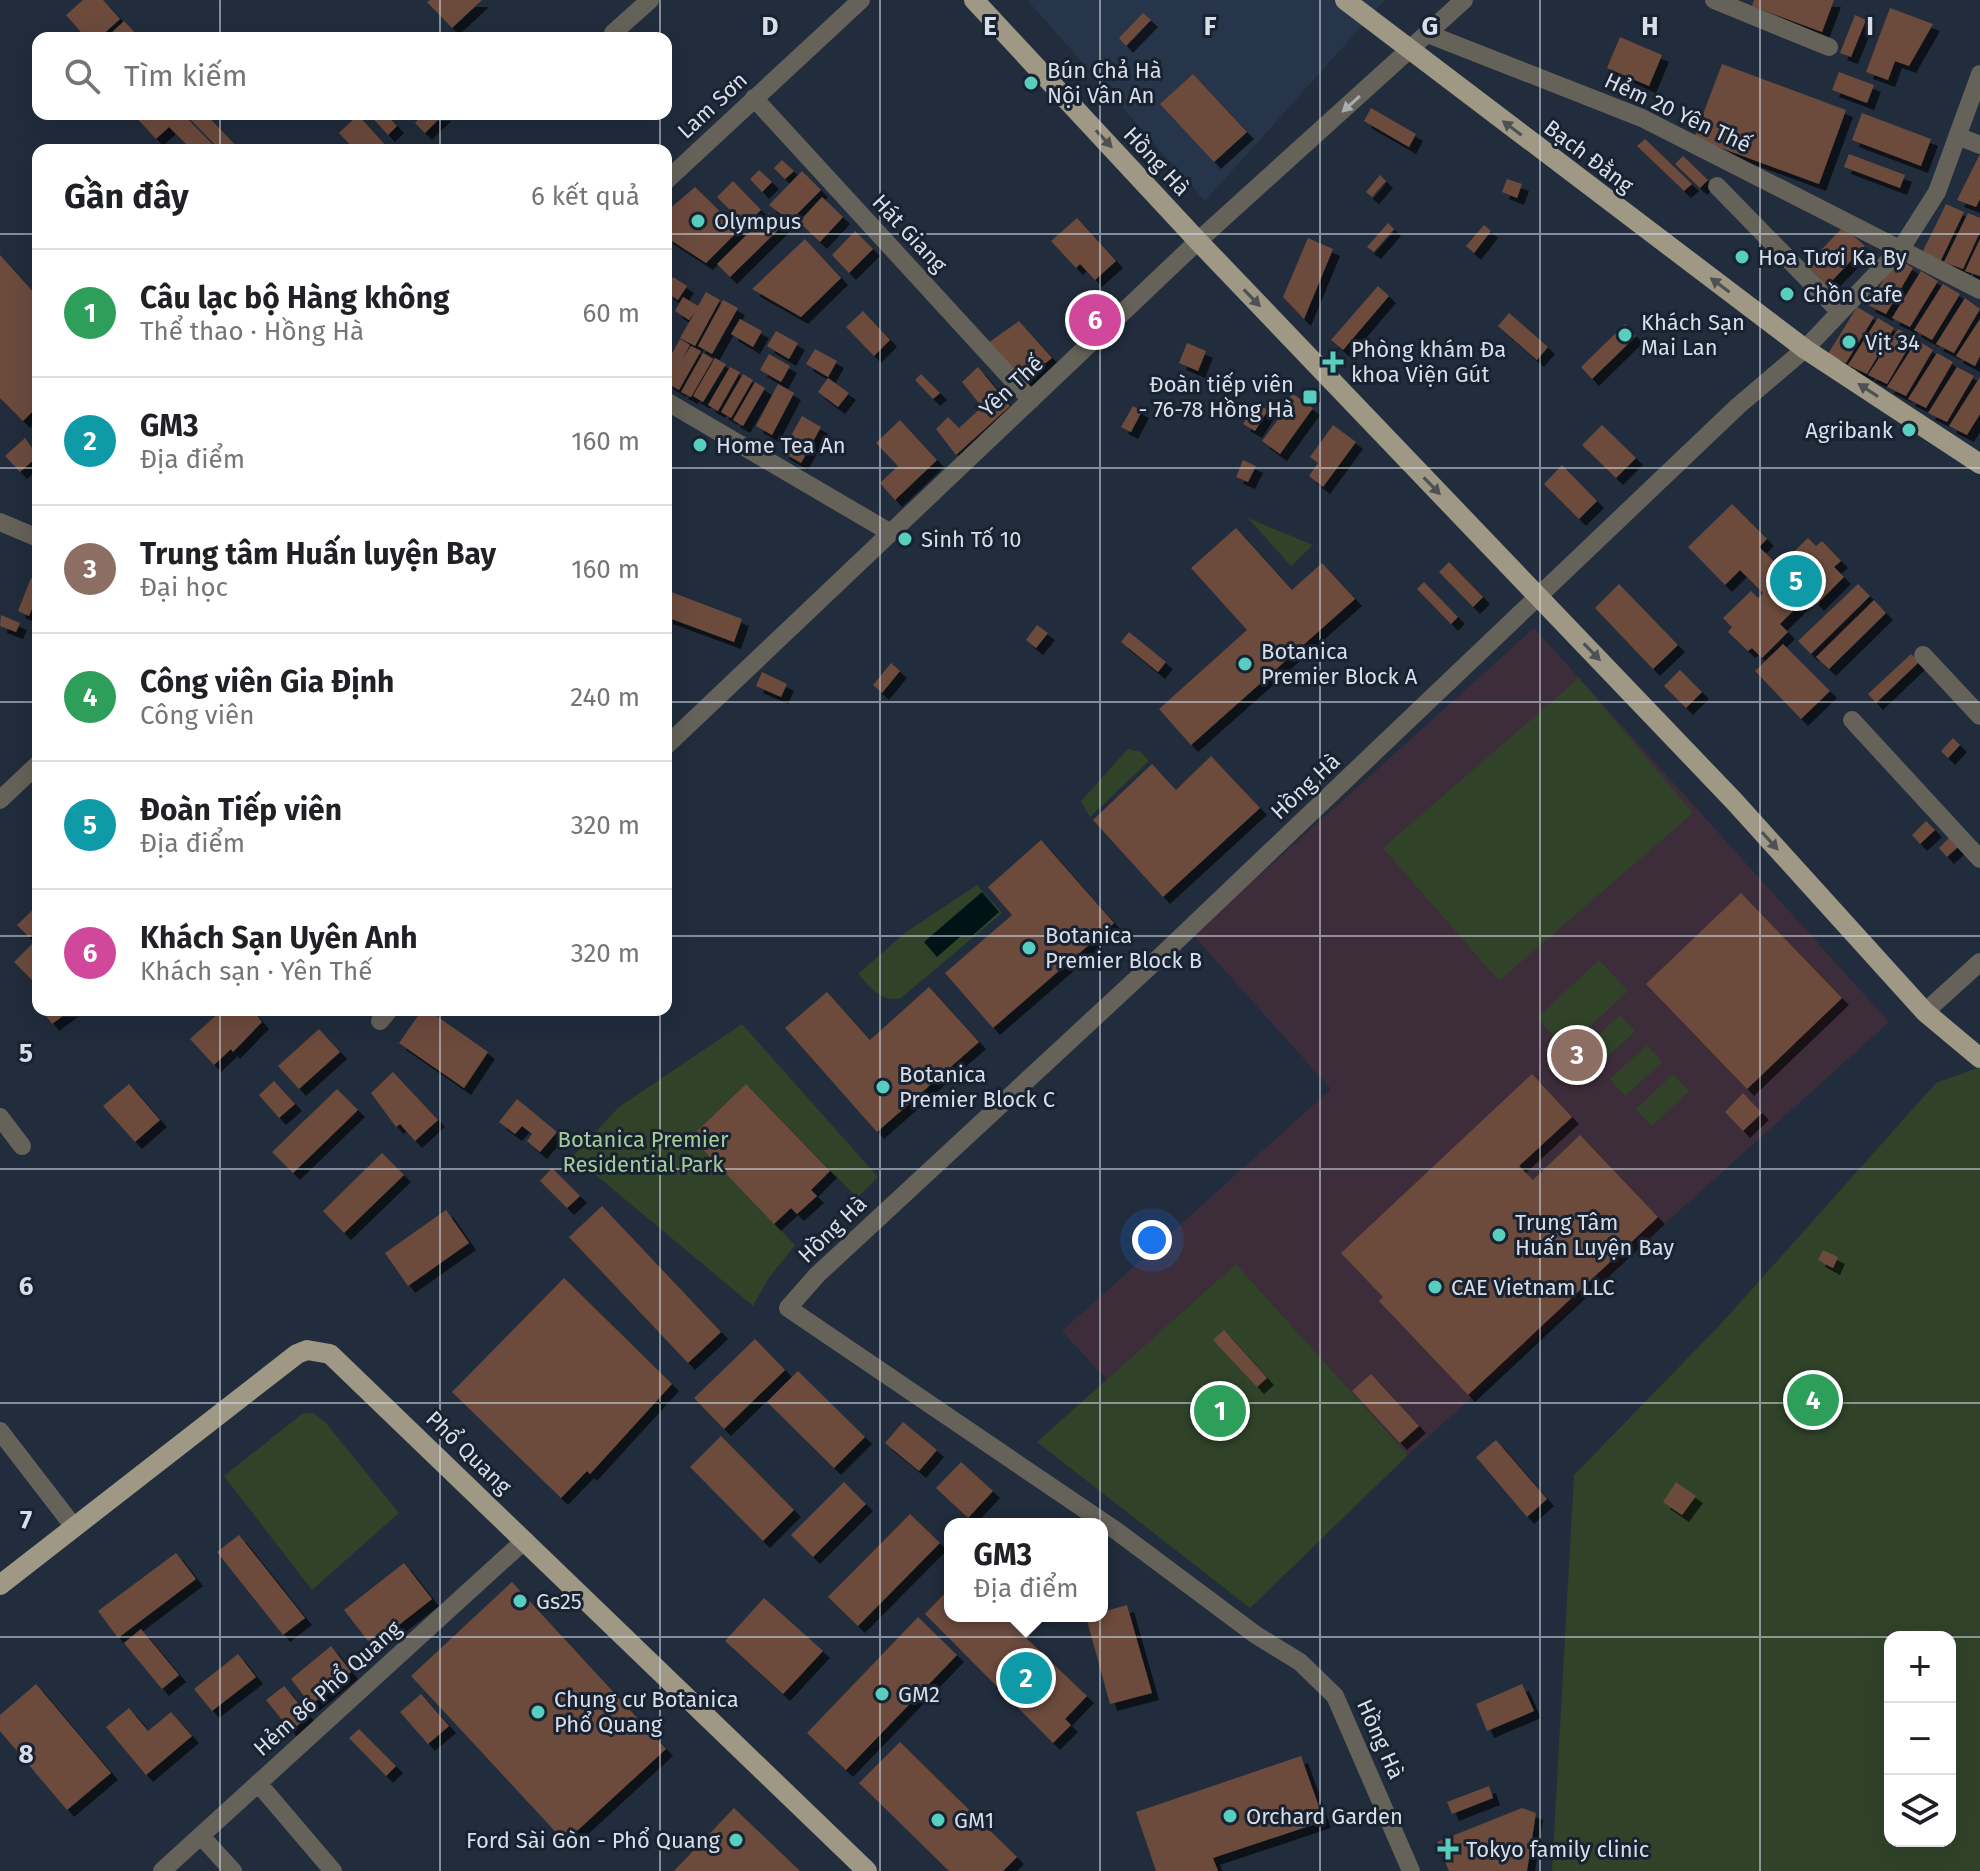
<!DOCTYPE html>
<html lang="vi">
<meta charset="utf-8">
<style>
:root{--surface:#fff;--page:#f2f2f2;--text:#202124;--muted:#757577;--line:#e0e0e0;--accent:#396f6a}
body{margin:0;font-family:"Fira Sans",sans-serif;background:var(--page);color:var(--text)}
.controls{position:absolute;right:24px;bottom:24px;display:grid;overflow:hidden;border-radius:16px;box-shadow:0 8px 32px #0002}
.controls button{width:72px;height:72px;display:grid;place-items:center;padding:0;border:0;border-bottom:2px solid var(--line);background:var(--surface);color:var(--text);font:40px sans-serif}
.you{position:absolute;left:1152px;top:1240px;width:28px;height:28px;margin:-20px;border:6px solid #fff;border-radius:50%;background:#1a73e8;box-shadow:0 0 0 12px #1a73e833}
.badge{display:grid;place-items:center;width:52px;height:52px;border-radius:50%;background:var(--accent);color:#fff;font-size:26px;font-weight:700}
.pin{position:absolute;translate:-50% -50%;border:4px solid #fff;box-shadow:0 2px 8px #0006}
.popup{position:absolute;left:944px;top:1518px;width:164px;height:104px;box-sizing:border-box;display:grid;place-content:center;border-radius:16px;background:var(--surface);filter:drop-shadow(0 2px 6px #0005);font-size:26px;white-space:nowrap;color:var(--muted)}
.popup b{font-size:30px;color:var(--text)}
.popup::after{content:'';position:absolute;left:50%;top:100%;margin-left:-16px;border:16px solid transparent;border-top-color:var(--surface)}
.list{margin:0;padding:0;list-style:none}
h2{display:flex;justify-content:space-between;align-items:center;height:104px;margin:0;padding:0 32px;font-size:34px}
h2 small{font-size:26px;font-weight:400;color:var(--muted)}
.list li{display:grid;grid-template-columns:52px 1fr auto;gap:24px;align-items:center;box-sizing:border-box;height:128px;padding:0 32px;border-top:2px solid var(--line)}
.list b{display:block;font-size:30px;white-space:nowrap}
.list p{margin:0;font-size:26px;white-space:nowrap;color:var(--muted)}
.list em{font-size:26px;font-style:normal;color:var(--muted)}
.icon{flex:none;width:44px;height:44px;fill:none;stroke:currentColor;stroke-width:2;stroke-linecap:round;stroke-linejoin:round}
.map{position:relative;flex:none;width:1980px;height:1871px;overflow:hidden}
.search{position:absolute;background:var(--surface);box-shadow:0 8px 32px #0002;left:32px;top:32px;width:640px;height:88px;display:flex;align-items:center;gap:20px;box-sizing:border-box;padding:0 28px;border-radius:16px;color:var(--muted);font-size:30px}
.panel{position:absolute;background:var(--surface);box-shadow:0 8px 32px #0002;left:32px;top:144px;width:640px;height:872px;border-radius:16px}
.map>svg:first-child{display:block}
.built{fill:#26354a}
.education{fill:#3d2d3a}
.green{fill:#304329;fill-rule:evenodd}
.water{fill:#001418}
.building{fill:#6c4b3c;filter:url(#shadow)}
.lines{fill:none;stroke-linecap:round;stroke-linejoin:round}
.minor{stroke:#656259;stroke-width:18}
.major{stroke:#9e9885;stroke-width:20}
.oneway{fill:#a9acaf}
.oneway2{fill:#4e5153}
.grid{fill:none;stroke:#d7dee9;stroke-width:2;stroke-opacity:0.55}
.poi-dot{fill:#58cebf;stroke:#182231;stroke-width:3}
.labels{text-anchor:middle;stroke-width:6;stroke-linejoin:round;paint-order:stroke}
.poi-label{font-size:22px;fill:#d7dee9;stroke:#182231;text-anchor:start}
.street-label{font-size:22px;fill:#d7dee9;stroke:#182231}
.park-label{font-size:22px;fill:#a5cb98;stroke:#182231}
.grid-label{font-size:26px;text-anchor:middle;font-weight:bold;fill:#d7dee9;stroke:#182231;stroke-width:6;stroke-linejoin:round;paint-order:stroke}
</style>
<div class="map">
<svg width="1980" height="1871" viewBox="0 0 1980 1871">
<defs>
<filter id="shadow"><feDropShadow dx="7" dy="7" stdDeviation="0" flood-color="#0009"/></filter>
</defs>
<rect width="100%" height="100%" fill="#212c3c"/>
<path class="built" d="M1027,0H1385L1205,201Z"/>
<path class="education" d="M1534,628L1889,1022L1408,1455L1236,1264L1107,1380L1062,1331L1331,1089L1193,935Z"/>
<path class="green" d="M1248,518L1313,545L1291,566Z
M1579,678L1693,813L1499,981L1383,848Z
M1128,749L1141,752L1149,761L1090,817L1081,801Z
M977,885L1002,913L901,998C881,1003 870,987 858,974L906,932Z
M1599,960L1628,991L1566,1049L1537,1018Z
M1620,1015L1635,1031L1599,1065L1583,1049Z
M742,1024L878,1177L857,1198L746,1084L691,1137L795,1245L768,1279L753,1306L573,1156L619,1107Z
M1647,1045L1662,1062L1625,1096L1610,1079Z
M1980,1067V1871H1552L1574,1475L1719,1326L1936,1083ZM1890,1637H1950V1841H1890Z
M1673,1074L1689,1091L1652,1126L1636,1109Z
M1236,1264L1408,1455L1250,1608L1037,1442Z
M313,1413L325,1422L399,1513L312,1590L224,1476L302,1414Z"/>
<path class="water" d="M982,892L999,912L972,936H961L937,957L924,942Z"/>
<path class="building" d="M83,0H103L120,19L99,38H86L66,15Z
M430,0H482L452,28L427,2Z
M1754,0H1834L1822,32L1752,6Z
M1890,8L1933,24L1909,66L1895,61L1888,80L1866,72Z
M1143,13L1151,20L1126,46L1119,38Z
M1855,15L1866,20L1851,57L1840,53Z
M124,21L140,38H106Z
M1620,37L1662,55L1649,86L1607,68Z
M1722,64L1846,110L1819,184L1694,138Z
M1839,72L1874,85L1867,103L1832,90Z
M1193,74L1247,132L1214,162L1160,104Z
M1371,108L1416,134L1409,147L1364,121Z
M1862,113L1931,139L1921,166L1852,140Z
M133,114H183L218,150H192L169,127L156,139Z
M193,114H206L240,150H220L189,118Z
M369,114H386L397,126L388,135Z
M423,114H444L425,133L415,123Z
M358,115L390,150H355L339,133Z
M1645,139L1692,184L1684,191L1637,146Z
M1849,154L1905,175L1900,188L1844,167Z
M1980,154V199L1976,207L1957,200Z
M1683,156L1708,180L1700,188L1675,164Z
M782,160L794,171L785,179L774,168Z
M759,170L772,182L762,192L750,179Z
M802,171L821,190L790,221L769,205Z
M1380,175L1386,181L1372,197L1366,192Z
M1507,179L1522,184L1517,198L1502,192Z
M733,181L761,210L745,225L717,197Z
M695,187L739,230L706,263L666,237V212Z
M822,197L843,217L820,242L799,222Z
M1946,204L1964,212L1941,260L1922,253Z
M769,213L782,226L730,277L717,264Z
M1968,213L1980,218V232L1963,269L1944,262Z
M1077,218L1116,261L1095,280L1080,264L1076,268L1051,241Z
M1388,223L1394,229L1374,252L1367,247Z
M1484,225L1491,231L1474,253L1466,246Z
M1843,227L1865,246L1827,286L1807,265Z
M855,231L873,249L849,273L832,255Z
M1308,238L1333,249L1304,319L1283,297Z
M805,239L841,278L801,317L752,289Z
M1980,239V276L1965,271Z
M0,255L38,297V406L23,421L0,398Z
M1897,258L1913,268L1886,314L1868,305Z
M1921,271L1938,281L1910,327L1892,318Z
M673,277L687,286L678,300L666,292Z
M1943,284L1960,294L1932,340L1914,330Z
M1378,286L1389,296L1343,350L1331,340Z
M706,292L720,300L695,346L680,338L695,312L689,320L675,311L683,297L698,306Z
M1965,298L1980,309L1954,353L1936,344Z
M723,300L738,308L712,354L698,346Z
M1857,307L1874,317L1846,363L1828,354Z
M863,311L890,340L874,356L846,327Z
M1509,313L1548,347L1537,360L1498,326Z
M1878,318L1894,328L1867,374L1848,365Z
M740,319L762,331L753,347L731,334Z
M1980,319V356L1975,366L1956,356Z
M1019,321L1052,358L1023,381L988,343Z
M1625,324L1636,336L1592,379L1581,367Z
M1898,329L1914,338L1887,384L1868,375Z
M776,331L798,343L789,359L767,346Z
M680,339L690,345L682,359L691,346L701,351L679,390L666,382V364Z
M1917,340L1933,350L1906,396L1887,387Z
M1187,343L1206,351L1198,371L1179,363Z
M815,349L837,361L828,377L806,364Z
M703,353L713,359L691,397L681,392Z
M1937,353L1953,362L1926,408L1908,399Z
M769,354L790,366L781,382L760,370Z
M715,358L726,364L703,402L693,396Z
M730,367L740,372L718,411L708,405Z
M978,367L1010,406L956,455L936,429L948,417L959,428L982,407L962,382Z
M1957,367L1974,376L1947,422L1928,413Z
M743,374L753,380L731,418L721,412Z
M921,374L940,393L933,399L915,380Z
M1980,377V414L1967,435L1949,426Z
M828,378L849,393L838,407L818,392Z
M755,382L765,388L743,426L733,420Z
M778,384L794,393L772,435L756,426Z
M1293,394L1313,408L1280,454L1262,441L1288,406L1285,403Z
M1256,403L1268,410L1255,431L1243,424Z
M1133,406L1142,411L1131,432L1121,427Z
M802,416L821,427L801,463L782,452Z
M900,420L937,460L895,500L880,483L898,466L876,443Z
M1333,425L1356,442L1323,487L1309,476L1318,463L1310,457Z
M1602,425L1636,458L1616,478L1582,445Z
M25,438L38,456L20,472L5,456Z
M1243,460L1256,466L1248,482L1236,477Z
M1562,465L1597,501L1579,519L1544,484Z
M1732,504L1767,539L1759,547L1779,566L1808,538L1816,546L1822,541L1841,561L1834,567L1844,577L1817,604L1809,595L1780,624L1788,632L1762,658L1752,648L1748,651L1728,632L1732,627L1723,618L1751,591L1758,598L1763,593L1740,570L1725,585L1688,547Z
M1236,528L1292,590L1322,563L1355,599L1191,745L1159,709L1247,630L1191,568Z
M1449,562L1483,597L1473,607L1439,572Z
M31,578L38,581V593L29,616L18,611Z
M1424,582L1458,617L1451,624L1417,589Z
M1619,584L1678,645L1653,669L1595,608Z
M1858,584L1870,596L1811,654L1798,641Z
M666,590L742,619L734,642L666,617Z
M1874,600L1886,613L1829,669L1816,657Z
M1,615L20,623L16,632L0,626Z
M1037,625L1048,633L1036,648L1026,640Z
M1129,632L1166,662L1158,672L1121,642Z
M1783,644L1830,691L1801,719L1755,671Z
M1911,654L1919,662L1876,703L1868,694Z
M891,663L900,671L882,693L873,685Z
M1680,670L1702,692L1686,708L1664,686Z
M762,672L787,684L781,697L756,686Z
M1953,738L1960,745L1948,758L1941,751Z
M1211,756L1260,808L1163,897L1093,820L1152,764L1176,790Z
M1926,821L1935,830L1920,844L1912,835Z
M1950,837L1959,846L1947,857L1939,848Z
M1041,840L1114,923L993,1028L945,973L1012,915L988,887Z
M1741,893L1842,998L1747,1089L1646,984Z
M38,905V928L29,937L17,925Z
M32,944L38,950L36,984L14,962Z
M929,987L979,1042L877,1132L785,1028L827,992L870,1040Z
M42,1010H71L52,1024Z
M222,1010H252L262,1022L233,1052L231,1049L214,1065L190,1039Z
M422,1010H428L488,1052L464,1088L399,1043Z
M319,1029L340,1052L299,1089L278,1066Z
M393,1072L438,1120L415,1141L400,1124L396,1127L371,1093Z
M1532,1074L1572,1117L1519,1166L1533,1180L1580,1135L1658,1217L1468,1395L1379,1301L1383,1297L1341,1253Z
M274,1081L295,1104L279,1118L259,1095Z
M129,1084L160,1120L135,1142L103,1106Z
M746,1084L830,1171L811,1190L817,1196L797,1214L791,1208L774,1224L691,1137Z
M337,1089L358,1110L293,1173L272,1152Z
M1743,1093L1762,1113L1743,1131L1725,1112Z
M517,1099L557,1132L540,1152L527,1141L532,1134L522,1126L515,1134L499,1122Z
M382,1153L404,1175L344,1233L323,1211Z
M552,1168L580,1196L567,1208L540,1181Z
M602,1206L721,1332L688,1363L569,1237Z
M446,1210L469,1243L408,1286L385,1253Z
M1823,1250L1838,1257L1833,1268L1818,1260Z
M564,1278L672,1384L590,1474L587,1471L561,1498L452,1392Z
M1224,1330L1267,1378L1257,1387L1213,1340Z
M755,1339L785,1370L724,1429L694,1398Z
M798,1371L865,1437L834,1468L767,1402Z
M1371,1374L1419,1426L1400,1443L1352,1391Z
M903,1422L937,1450L919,1471L885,1443Z
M721,1436L794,1510L763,1541L690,1467Z
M1496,1440L1547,1499L1527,1517L1476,1457Z
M961,1462L993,1491L968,1518L936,1488Z
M844,1482L866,1504L813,1557L791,1535Z
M1676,1482L1696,1496L1682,1515L1663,1502Z
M910,1514L940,1543L858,1626L828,1597Z
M239,1535L305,1618L283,1635L217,1552Z
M176,1553L196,1579L118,1638L98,1611Z
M404,1563L432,1599L372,1646L344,1610Z
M512,1582L666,1749L565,1842L411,1676Z
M950,1588V1616H1003L1087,1696L1065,1719L1071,1725L1053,1743L925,1614Z
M764,1598L823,1651L783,1694L725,1641Z
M1127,1605L1152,1693L1110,1704L1086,1617L1102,1616V1612Z
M918,1617L957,1655L846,1770L807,1733Z
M141,1629L179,1675L162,1689L124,1643Z
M331,1646L351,1672L311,1705L291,1679Z
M238,1654L256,1677L212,1711L194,1689Z
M36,1684L111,1773L67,1810L0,1731V1715Z
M1522,1684L1534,1711L1487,1731L1476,1704Z
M284,1686L309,1716L291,1731L266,1700Z
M421,1694L449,1726L428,1744L400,1712Z
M129,1708L148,1731L171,1712L192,1736L146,1775L106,1727Z
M359,1729L396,1766L386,1776L349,1738Z
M900,1742L1017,1857L1003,1871H949L859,1783Z
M1301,1756L1324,1821L1213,1858L1218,1871H1156L1136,1812Z
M1489,1786L1493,1798L1452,1814L1447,1802Z
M734,1808L800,1871H674Z
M1522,1808L1536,1813L1527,1871H1449L1437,1842Z"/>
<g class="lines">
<path class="minor" d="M1714,0L1829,47
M613,33L650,0
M1428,34L1642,118L1980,290
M754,98L1031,400
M1960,137L1980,145
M666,181L861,0
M1717,186L1839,311
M666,401L891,533
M0,522L38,538
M1923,655L1980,716
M1852,720L1980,859
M666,746L1198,241L1464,0
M0,800L38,764
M1925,1012L1980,962
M380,1021L389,1010
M0,1117L22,1146
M0,1431L74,1527
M258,1783L333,1871
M201,1836L233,1871
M162,1871L525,1540
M1411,1871L1335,1696L1300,1662L1256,1635L1118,1532L788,1308L817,1275L1146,970L1738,406L1805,349L1902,247L1937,192L1980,74"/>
<path class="major" d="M974,0L1198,241L1734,801L1925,1012L1980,1058
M1345,0L1805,349L1980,464
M0,1585L297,1354L307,1350L330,1354L867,1871"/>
</g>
<defs><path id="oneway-solid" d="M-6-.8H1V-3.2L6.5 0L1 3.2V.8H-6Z" transform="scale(2)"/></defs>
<use class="oneway" href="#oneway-solid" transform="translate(1351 104) rotate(138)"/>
<g class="oneway2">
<use href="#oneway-solid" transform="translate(1512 128) rotate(-143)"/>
<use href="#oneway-solid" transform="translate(1104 139) rotate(47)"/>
<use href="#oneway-solid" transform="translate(1720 285) rotate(-143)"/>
<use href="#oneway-solid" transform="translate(1252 298) rotate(46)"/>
<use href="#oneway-solid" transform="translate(1868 390) rotate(-147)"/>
<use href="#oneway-solid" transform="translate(1432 486) rotate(46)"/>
<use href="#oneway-solid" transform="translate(1592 652) rotate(46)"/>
<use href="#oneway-solid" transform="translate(1770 841) rotate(48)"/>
</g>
<path class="grid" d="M220,0V38M440,0V38M660,0V38M880,0V1871M1100,0V1871M1320,0V1871M1540,0V1871M1760,0V1871M220,114V150M440,114V150M660,114V150M0,234H38M666,234H1980M0,468H38M666,468H1980M0,702H38M666,702H1980M0,936H38M666,936H1980M220,1010V1871M440,1010V1871M660,1010V1871M0,1169H1980M0,1403H1980M0,1637H1890M1950,1637H1980"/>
<g class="poi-dot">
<circle cx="1031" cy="83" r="8"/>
<circle cx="698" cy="221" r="8"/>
<circle cx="1742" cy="257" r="8"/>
<circle cx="1787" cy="294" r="8"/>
<circle cx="1625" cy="335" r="8"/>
<circle cx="1849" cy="342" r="8"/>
<path d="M1329 350h8v8h8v8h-8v8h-8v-8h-8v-8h8z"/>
<rect x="1302" y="389" width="16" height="16" rx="4"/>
<circle cx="1909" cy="430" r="8"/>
<circle cx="700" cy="445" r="8"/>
<circle cx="905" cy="539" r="8"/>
<circle cx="1245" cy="664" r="8"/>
<circle cx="1029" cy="948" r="8"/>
<circle cx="883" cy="1087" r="8"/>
<circle cx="1499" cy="1235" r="8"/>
<circle cx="1435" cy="1287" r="8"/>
<circle cx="520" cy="1601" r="8"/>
<circle cx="882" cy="1694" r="8"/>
<circle cx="538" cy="1712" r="8"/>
<circle cx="1230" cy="1816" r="8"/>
<circle cx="938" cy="1820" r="8"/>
<circle cx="736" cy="1840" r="8"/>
<path d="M1444 1837h8v8h8v8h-8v8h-8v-8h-8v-8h8z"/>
</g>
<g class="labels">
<g class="poi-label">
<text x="1047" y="78">Bún Chả Hà<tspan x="1047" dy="25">Nội Vân An</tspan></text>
<text x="714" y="229">Olympus</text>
<text x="1758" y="265">Hoa Tươi Ka By</text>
<text x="1803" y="302">Chồn Cafe</text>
<text x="1641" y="330">Khách Sạn<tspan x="1641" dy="25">Mai Lan</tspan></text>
<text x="1865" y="350">Vịt 34</text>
<text x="1351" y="357">Phòng khám Đa<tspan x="1351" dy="25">khoa Viện Gút</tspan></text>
<text x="1294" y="392" text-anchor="end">Đoàn tiếp viên<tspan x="1294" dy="25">- 76-78 Hồng Hà</tspan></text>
<text x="1893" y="438" text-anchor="end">Agribank</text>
<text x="716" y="453">Home Tea An</text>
<text x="921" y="547">Sinh Tố 10</text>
<text x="1261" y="659">Botanica<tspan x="1261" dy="25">Premier Block A</tspan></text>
<text x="1045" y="943">Botanica<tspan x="1045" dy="25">Premier Block B</tspan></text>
<text x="899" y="1082">Botanica<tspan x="899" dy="25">Premier Block C</tspan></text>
<text x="1515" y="1230">Trung Tâm<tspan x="1515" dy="25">Huấn Luyện Bay</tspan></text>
<text x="1451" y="1295">CAE Vietnam LLC</text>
<text x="536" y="1609">Gs25</text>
<text x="898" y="1702">GM2</text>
<text x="554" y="1707">Chung cư Botanica<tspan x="554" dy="25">Phổ Quang</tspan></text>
<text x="1246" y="1824">Orchard Garden</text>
<text x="954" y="1828">GM1</text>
<text x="720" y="1848" text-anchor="end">Ford Sài Gòn - Phổ Quang</text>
<text x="1466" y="1857">Tokyo family clinic</text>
</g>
<g class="street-label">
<text transform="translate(712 105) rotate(-43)" y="8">Lam Sơn</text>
<text transform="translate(1678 112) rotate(25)" y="8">Hẻm 20 Yên Thế</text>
<text transform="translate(1589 156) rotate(37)" y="8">Bạch Đằng</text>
<text transform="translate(1157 161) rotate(47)" y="8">Hồng Hà</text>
<text transform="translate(910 233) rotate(47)" y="8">Hát Giang</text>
<text transform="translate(1011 386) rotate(-43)" y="8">Yên Thế</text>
<text transform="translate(1305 786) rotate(-43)" y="8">Hồng Hà</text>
<text transform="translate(832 1229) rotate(-44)" y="8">Hồng Hà</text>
<text transform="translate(469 1452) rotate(44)" y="8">Phổ Quang</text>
<text transform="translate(327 1688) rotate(-42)" y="8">Hẻm 86 Phổ Quang</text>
<text transform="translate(1381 1739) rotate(66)" y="8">Hồng Hà</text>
</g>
<g class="park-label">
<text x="643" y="1147">Botanica Premier<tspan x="643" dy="25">Residential Park</tspan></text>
</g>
</g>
<g class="grid-label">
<text x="770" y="35">D</text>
<text x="990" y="35">E</text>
<text x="1210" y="35">F</text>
<text x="1430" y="35">G</text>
<text x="1650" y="35">H</text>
<text x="1870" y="35">I</text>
<text x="26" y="1062">5</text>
<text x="26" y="1295">6</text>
<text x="26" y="1529">7</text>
<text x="26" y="1763">8</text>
</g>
</svg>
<div class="controls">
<button>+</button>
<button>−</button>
<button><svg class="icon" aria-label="layers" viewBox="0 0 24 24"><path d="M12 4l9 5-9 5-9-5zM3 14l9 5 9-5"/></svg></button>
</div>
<div class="you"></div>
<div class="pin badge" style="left:1220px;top:1411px;background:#2e9e5b">1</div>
<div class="pin badge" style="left:1026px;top:1678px;background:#0f9aa8">2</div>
<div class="popup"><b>GM3</b>Địa điểm</div>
<div class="pin badge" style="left:1577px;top:1055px;background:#8d6e63">3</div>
<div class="pin badge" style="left:1813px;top:1400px;background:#2e9e5b">4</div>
<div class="pin badge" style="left:1796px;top:581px;background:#0f9aa8">5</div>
<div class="pin badge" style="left:1095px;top:320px;background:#d1479c">6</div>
<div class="search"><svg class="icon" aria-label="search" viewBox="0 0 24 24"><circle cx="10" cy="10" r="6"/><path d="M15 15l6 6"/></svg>Tìm kiếm</div>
<section class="panel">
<h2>Gần đây<small>6 kết quả</small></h2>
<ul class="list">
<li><span class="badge" style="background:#2e9e5b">1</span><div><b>Câu lạc bộ Hàng không</b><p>Thể thao · Hồng Hà</p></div><em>60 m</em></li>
<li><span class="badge" style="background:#0f9aa8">2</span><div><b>GM3</b><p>Địa điểm</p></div><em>160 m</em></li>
<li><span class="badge" style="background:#8d6e63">3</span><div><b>Trung tâm Huấn luyện Bay</b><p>Đại học</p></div><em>160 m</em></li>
<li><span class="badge" style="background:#2e9e5b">4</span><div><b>Công viên Gia Định</b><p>Công viên</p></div><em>240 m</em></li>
<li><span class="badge" style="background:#0f9aa8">5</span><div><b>Đoàn Tiếp viên</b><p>Địa điểm</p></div><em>320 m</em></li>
<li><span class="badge" style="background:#d1479c">6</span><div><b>Khách Sạn Uyên Anh</b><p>Khách sạn · Yên Thế</p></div><em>320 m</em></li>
</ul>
</section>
</div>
